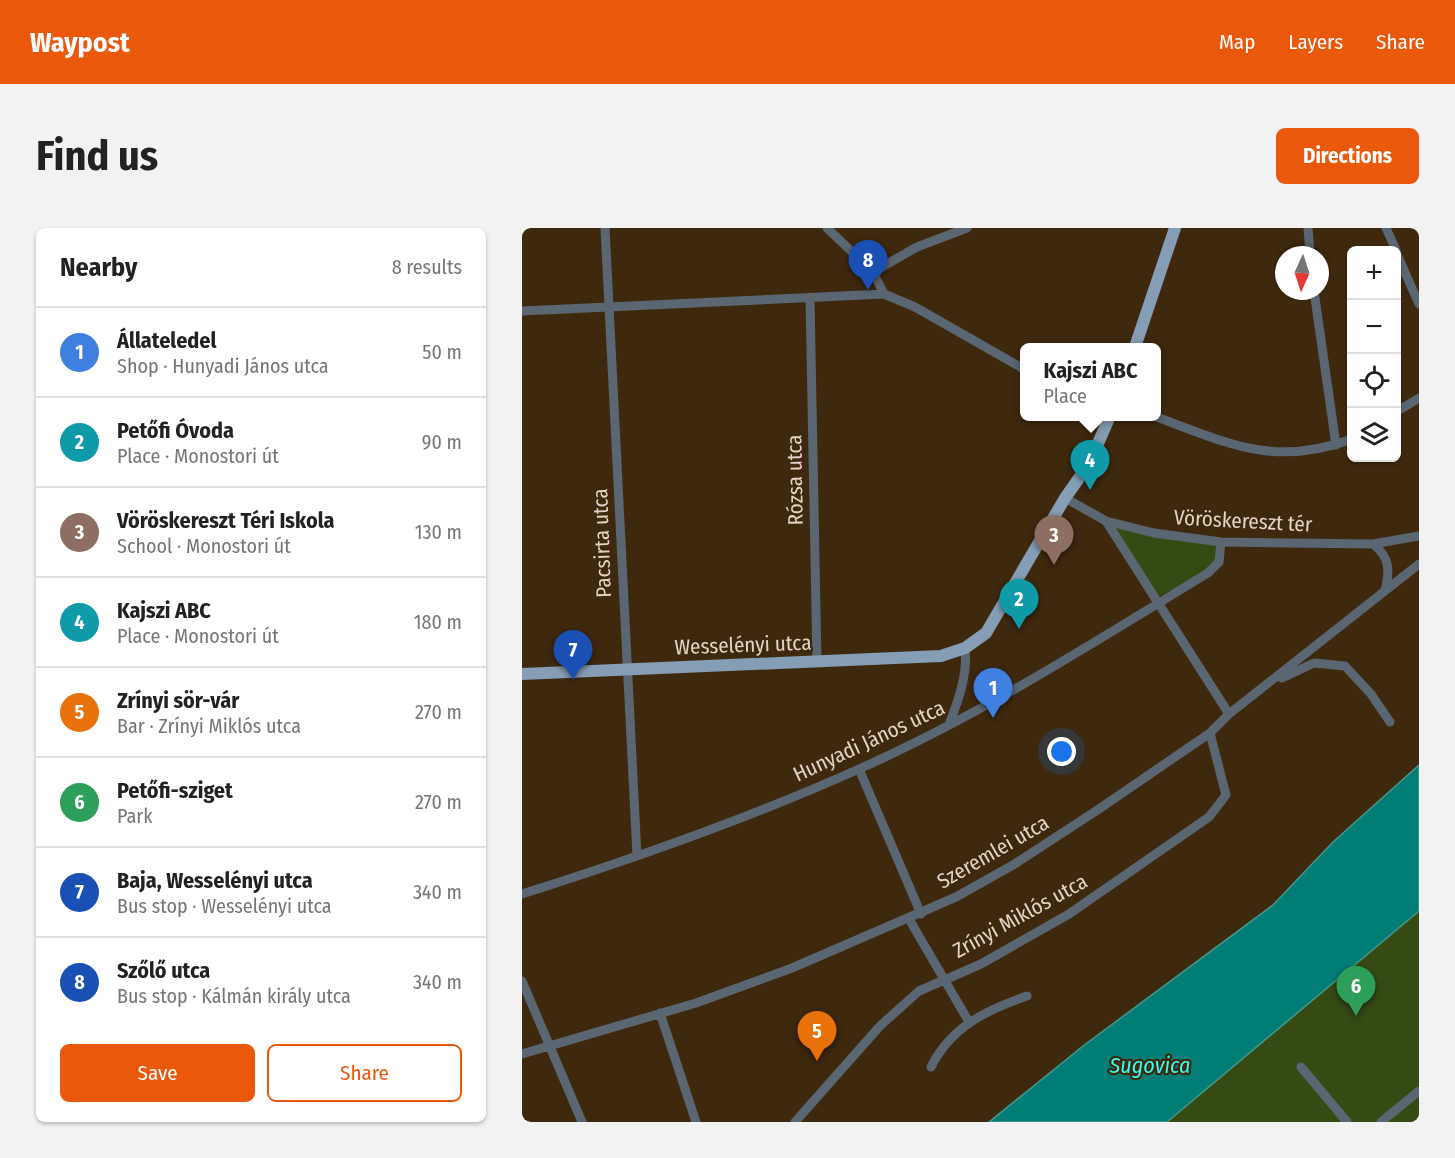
<!DOCTYPE html>
<meta charset="utf-8">
<style>
:root{--surface:#fff;--page:#f2f2f2;--text:#222;--muted:#767676;--line:#e0e0e0;--accent:#ea580c}
body{margin:0;font-family:"Fira Sans Condensed",sans-serif;background:var(--page);color:var(--text)}
.controls{position:absolute;right:18px;top:18px;display:grid;overflow:hidden;border-radius:9px;box-shadow:0 2px 4px #0004}
.controls button{width:54px;height:54px;display:grid;place-items:center;padding:0;border:0;border-bottom:2px solid var(--line);background:var(--surface);color:var(--text);font:30px sans-serif}
.compass{position:absolute;left:753px;top:18px;width:54px;height:54px;border-radius:50%;background:var(--surface);box-shadow:0 2px 4px #0004;rotate:183deg}
.you{position:absolute;left:540px;top:524px;width:21px;height:21px;margin:-15px;border:4px solid #fff;border-radius:50%;background:#1a73e8;box-shadow:0 0 0 9px #1a73e833}
.badge{display:grid;place-items:center;width:39px;height:39px;border-radius:50%;background:var(--accent);color:#fff;font-size:20px;font-weight:700}
.pin{position:absolute;translate:-50% -50px;filter:drop-shadow(0 2px 3px #0008)}
.pin::after{content:'';position:absolute;top:32px;width:21px;height:18px;background:inherit;clip-path:polygon(0 0,100% 0,50% 100%)}
.popup{position:absolute;left:498px;top:115px;width:141px;height:78px;box-sizing:border-box;display:grid;place-content:center;border-radius:9px;background:var(--surface);filter:drop-shadow(0 2px 4px #0005);font-size:20px;white-space:nowrap;color:var(--muted)}
.popup b{font-size:22px;color:var(--text)}
.popup::after{content:'';position:absolute;left:50%;top:100%;margin-left:-12px;border:12px solid transparent;border-top-color:var(--surface)}
.list{margin:0;padding:0;list-style:none}
h2{display:flex;justify-content:space-between;align-items:center;height:78px;margin:0;padding:0 24px;font-size:26px}
h2 small{font-size:20px;font-weight:400;color:var(--muted)}
.list li{display:grid;grid-template-columns:39px 1fr auto;gap:18px;align-items:center;box-sizing:border-box;height:90px;padding:0 24px;border-top:2px solid var(--line)}
.list b{display:block;font-size:22px;white-space:nowrap}
.list p{margin:0;font-size:20px;white-space:nowrap;color:var(--muted)}
.list em{font-size:20px;font-style:normal;color:var(--muted)}
.actions{display:flex;gap:12px;padding:18px 24px}
.actions a{flex:1;padding:14px 0;border:2px solid var(--accent);border-radius:9px;text-align:center;font-size:21px;color:var(--accent)}
.actions .main{background:var(--accent);color:#fff}
.icon{flex:none;width:33px;height:33px;fill:none;stroke:currentColor;stroke-width:2;stroke-linecap:round;stroke-linejoin:round}
.map{position:relative;flex:none;width:897px;height:894px;overflow:hidden;border-radius:9px}
header{display:flex;align-items:center;gap:36px;box-sizing:border-box;height:84px;padding:0 30px;background:var(--accent);color:#fff}
header strong{font-size:28px}
nav{display:flex;gap:33px;margin-inline-start:auto;font-size:21px}
.intro{display:flex;align-items:center;justify-content:space-between;box-sizing:border-box;height:144px;padding:0 36px}
h1{margin:0;font-size:42px}
.button{padding:15px 27px;border-radius:9px;background:var(--accent);color:#fff;font-size:21px;font-weight:700}
main{display:flex;gap:36px;padding:0 36px}
aside{flex:1;background:var(--surface);border-radius:9px;box-shadow:0 2px 4px #0004}
.map>svg:first-child{display:block}
.green{fill:#364a14}
.water{fill:#007e76;stroke:#44988e;stroke-width:1.5}
.lines{fill:none;stroke-linecap:round;stroke-linejoin:round}
.minor{stroke:#5a6671;stroke-width:9}
.major{stroke:#869eb5;stroke-width:12}
.labels{text-anchor:middle;stroke-width:4.5;stroke-linejoin:round;paint-order:stroke}
.street-label{font-size:21px;fill:#e2d3c5;stroke:#3e280e}
.water-label{font-size:22px;font-style:italic;fill:#36fdef;stroke:#3e280e}
</style>
<header>
<strong>Waypost</strong>
<nav><a>Map</a><a>Layers</a><a>Share</a></nav>
</header>
<div class="intro"><h1>Find us</h1><a class="button">Directions</a></div>
<main>
<aside>
<h2>Nearby<small>8 results</small></h2>
<ul class="list">
<li><span class="badge" style="background:#3f7fe0">1</span><div><b>Állateledel</b><p>Shop · Hunyadi János utca</p></div><em>50 m</em></li>
<li><span class="badge" style="background:#0f9aa8">2</span><div><b>Petőfi Óvoda</b><p>Place · Monostori út</p></div><em>90 m</em></li>
<li><span class="badge" style="background:#8d6e63">3</span><div><b>Vöröskereszt Téri Iskola</b><p>School · Monostori út</p></div><em>130 m</em></li>
<li><span class="badge" style="background:#0f9aa8">4</span><div><b>Kajszi ABC</b><p>Place · Monostori út</p></div><em>180 m</em></li>
<li><span class="badge" style="background:#e8710a">5</span><div><b>Zrínyi sör-vár</b><p>Bar · Zrínyi Miklós utca</p></div><em>270 m</em></li>
<li><span class="badge" style="background:#2e9e5b">6</span><div><b>Petőfi-sziget</b><p>Park</p></div><em>270 m</em></li>
<li><span class="badge" style="background:#1a4fb4">7</span><div><b>Baja, Wesselényi utca</b><p>Bus stop · Wesselényi utca</p></div><em>340 m</em></li>
<li><span class="badge" style="background:#1a4fb4">8</span><div><b>Szőlő utca</b><p>Bus stop · Kálmán király utca</p></div><em>340 m</em></li>
</ul>
<div class="actions"><a class="main">Save</a><a>Share</a></div>
</aside>
<div class="map">
<svg width="897" height="894" viewBox="0 0 897 894">
<rect width="100%" height="100%" fill="#3e280e"/>
<path class="green" d="M591,299L699,314L697,334L686,345L637,368Z
M897,683V894H645Z"/>
<path class="water" d="M897,537V683L645,894H467L561,818L751,677L811,614Z"/>
<g class="lines">
<path class="minor" d="M83,0L115,628
M305,0L351,44L362,66L393,79L502,141
M786,0L788,27
M864,0L874,22
M874,24L897,76
M351,44L395,19L445,0
M792,63L814,217
M288,70L295,434
M0,83L362,66
M874,184L897,170
M632,188C706,215 751,240 830,211
M543,270L584,293L632,305L699,314L851,316C868,329 868,343 863,363
M584,293L707,486
M851,316L897,308
M760,450L792,435L823,438L849,466L868,494
M427,497C436,473 446,447 443,420
M337,541L399,686
M0,666C114,630 228,590 337,541C459,487 572,414 686,345L697,334L699,314
M387,691L447,794
M0,753L60,894
M138,785L174,894
M0,826L174,775L270,740L434,669L491,637L577,581L688,505L707,486L897,336
M409,839C429,799 464,782 505,768
M779,839L825,894
M273,894L358,798L397,763L459,736L547,686L687,589L704,567L688,505
M859,894L897,863"/>
<path class="major" d="M613,119L653,0
M0,446L419,428L443,420L464,405L543,270L567,236L588,188"/>
</g>
<g class="labels">
<g class="street-label">
<text transform="translate(273 252) rotate(-91)" y="7">Rózsa utca</text>
<text transform="translate(721 293) rotate(3)" y="7">Vöröskereszt tér</text>
<text transform="translate(80 315) rotate(-92)" y="7">Pacsirta utca</text>
<text transform="translate(221 417) rotate(-2)" y="7">Wesselényi utca</text>
<text transform="translate(347 513) rotate(-25)" y="7">Hunyadi János utca</text>
<text transform="translate(471 624) rotate(-30)" y="7">Szeremlei utca</text>
<text transform="translate(498 688) rotate(-29)" y="7">Zrínyi Miklós utca</text>
</g>
<g class="water-label">
<text x="628" y="845">Sugovica</text>
</g>
</g>
</svg>
<div class="controls">
<button>+</button>
<button>−</button>
<button><svg class="icon" aria-label="locate" viewBox="0 0 24 24"><circle cx="12" cy="12" r="6"/><path d="M12 2v4M12 18v4M2 12h4M18 12h4"/></svg></button>
<button><svg class="icon" aria-label="layers" viewBox="0 0 24 24"><path d="M12 4l9 5-9 5-9-5zM3 14l9 5 9-5"/></svg></button>
</div>
<svg class="compass" viewBox="-18 -18 36 36"><path d="M0-13l5 13h-10z" fill="#e53935"/><path d="M0 13l5-13h-10z" fill="#767676"/></svg>
<div class="you"></div>
<div class="pin badge" style="left:471px;top:490px;background:#3f7fe0">1</div>
<div class="pin badge" style="left:497px;top:401px;background:#0f9aa8">2</div>
<div class="pin badge" style="left:532px;top:337px;background:#8d6e63">3</div>
<div class="pin badge" style="left:568px;top:262px;background:#0f9aa8">4</div>
<div class="popup"><b>Kajszi ABC</b>Place</div>
<div class="pin badge" style="left:295px;top:833px;background:#e8710a">5</div>
<div class="pin badge" style="left:834px;top:788px;background:#2e9e5b">6</div>
<div class="pin badge" style="left:51px;top:452px;background:#1a4fb4">7</div>
<div class="pin badge" style="left:346px;top:62px;background:#1a4fb4">8</div>
</div>
</main>
